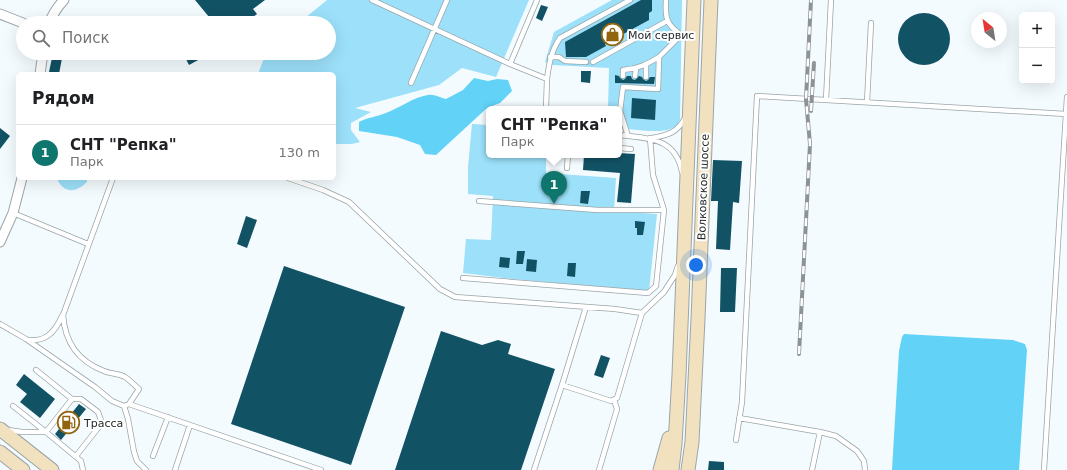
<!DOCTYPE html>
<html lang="ru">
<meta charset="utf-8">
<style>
:root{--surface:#fff;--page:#f6f6f6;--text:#202124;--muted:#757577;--line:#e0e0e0;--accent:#0f766e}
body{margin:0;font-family:"DejaVu Sans",sans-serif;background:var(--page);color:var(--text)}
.controls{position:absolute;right:12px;top:12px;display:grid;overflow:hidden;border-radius:6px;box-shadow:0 4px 16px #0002}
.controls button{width:36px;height:36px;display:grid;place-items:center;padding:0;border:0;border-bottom:1px solid var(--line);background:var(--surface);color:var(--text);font:20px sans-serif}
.compass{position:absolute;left:971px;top:12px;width:36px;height:36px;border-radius:50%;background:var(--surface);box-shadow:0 4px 16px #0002;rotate:330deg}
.you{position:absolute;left:696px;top:265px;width:14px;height:14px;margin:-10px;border:3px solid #fff;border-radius:50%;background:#1a73e8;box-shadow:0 0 0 6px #1a73e833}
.badge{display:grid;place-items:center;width:26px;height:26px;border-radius:50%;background:var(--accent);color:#fff;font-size:13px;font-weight:700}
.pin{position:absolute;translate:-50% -33px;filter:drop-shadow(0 1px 2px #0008)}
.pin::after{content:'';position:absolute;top:21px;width:14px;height:12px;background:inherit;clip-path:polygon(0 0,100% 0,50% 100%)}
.popup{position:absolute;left:486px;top:106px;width:136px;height:52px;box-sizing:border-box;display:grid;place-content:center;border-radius:6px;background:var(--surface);filter:drop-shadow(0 1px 3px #0005);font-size:13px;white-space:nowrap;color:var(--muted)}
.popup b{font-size:15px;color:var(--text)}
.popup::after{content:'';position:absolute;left:50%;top:100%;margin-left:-8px;border:8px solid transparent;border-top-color:var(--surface)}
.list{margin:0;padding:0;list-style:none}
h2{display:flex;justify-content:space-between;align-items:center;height:52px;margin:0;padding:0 16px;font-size:17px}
h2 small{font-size:13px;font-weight:400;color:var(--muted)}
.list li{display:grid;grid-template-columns:26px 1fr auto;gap:12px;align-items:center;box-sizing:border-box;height:56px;padding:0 16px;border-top:1px solid var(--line)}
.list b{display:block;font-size:15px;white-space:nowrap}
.list p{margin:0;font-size:13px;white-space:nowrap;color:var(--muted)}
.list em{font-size:13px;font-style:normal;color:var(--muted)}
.icon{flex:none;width:22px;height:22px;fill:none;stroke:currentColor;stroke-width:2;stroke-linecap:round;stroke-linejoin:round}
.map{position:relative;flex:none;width:1067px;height:470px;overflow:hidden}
.search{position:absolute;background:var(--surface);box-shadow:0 4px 16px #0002;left:16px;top:16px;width:320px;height:44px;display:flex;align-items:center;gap:10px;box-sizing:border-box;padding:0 14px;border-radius:22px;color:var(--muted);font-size:15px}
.panel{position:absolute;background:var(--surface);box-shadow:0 4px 16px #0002;left:16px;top:72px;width:320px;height:108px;border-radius:6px}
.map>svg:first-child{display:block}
.green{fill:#9ce0f9}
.water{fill:#62d2f7}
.building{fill:#125265}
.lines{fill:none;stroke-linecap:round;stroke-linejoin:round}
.lane-casing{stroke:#9aa5a9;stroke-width:6}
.street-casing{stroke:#9aa5a9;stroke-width:11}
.secondary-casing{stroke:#9aa5a9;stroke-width:15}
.lane{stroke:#fff;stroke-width:4.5}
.street{stroke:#fff;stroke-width:9}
.secondary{stroke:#f2e1bf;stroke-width:13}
.rail-casing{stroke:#8d9295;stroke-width:4}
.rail{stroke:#fff;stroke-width:2.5;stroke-dasharray:8;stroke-linecap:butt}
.labels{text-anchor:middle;stroke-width:4;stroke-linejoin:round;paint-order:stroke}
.poi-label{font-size:11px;fill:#25292b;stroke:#fff;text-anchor:start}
.street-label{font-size:11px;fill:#25292b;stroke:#fff}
</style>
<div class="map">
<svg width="1067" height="470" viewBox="0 0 1067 470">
<rect width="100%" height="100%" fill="#f4fbfe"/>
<path class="green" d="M327,0H529L496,77L462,68L439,85L355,108L371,112L351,123V130L360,142L352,144H334V74H258L266,53H329V23H299Z
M612,0H682L680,120C679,122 677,126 674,127C664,135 632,129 619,128V109H608L609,68L553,65L545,62L554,32Z
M472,124L489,125V155H546V173L616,178L614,211L657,214L649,291L512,279L463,273L466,239L491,240L493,196L468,194V167Z
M52,178H87V182C76,193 64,194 57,179Z"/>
<path class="water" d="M474,78L488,81L497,79L508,80L512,91L500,103L487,108L436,155L425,154L420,145L397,137L359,131V122C369,117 376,117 386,113C400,108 413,97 428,95C434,94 441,98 446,99L463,90Z
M904,334L1013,340L1025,344L1027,350L1019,470H892L899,351L902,337Z"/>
<path class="building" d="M195,0H265L253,9L257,14L245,23H214Z
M641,0H652V11L649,13V20L605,44L606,46L586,57H566L565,42Z
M541,5L548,7L542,21L536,18Z
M898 39a26 26 0 1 1 52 0a26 26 0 1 1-52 0Z
M53,53H63L59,74L49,72Z
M183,53H211L189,65Z
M581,71H591L590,83L581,82Z
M615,75L619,76L620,78L623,80L625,79L627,76H631L632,79L635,80L639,76L642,77L643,79L646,81L648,80L650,77H655L654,84L615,83Z
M632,98L656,100L655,120L631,118Z
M0,128L10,136L0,149Z
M619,153L635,154L631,203L617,202L620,173L583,170L584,155H619Z
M713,160L742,161L739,203L733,202L730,250L716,249L718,201H711Z
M581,191H590L588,204L580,203Z
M246,216L257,220L247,248L237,244Z
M635,221L645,222L643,235H637V228H635Z
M517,251H525L523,264H516Z
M500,257L510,258L509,268L499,267Z
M527,259L537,260L536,272L526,271Z
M568,263H576L575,277L567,276Z
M284,266L405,307L351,465L231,424Z
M721,268H737L735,312H720Z
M441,331L482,345L498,340L511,344L508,354L555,369L521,470H395Z
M601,355L610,358L603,378L594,375Z
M24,374L55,399L40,418L20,402L27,394L16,385Z
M79,404L86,409L61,440L55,434Z
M709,461L724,462V470H708Z"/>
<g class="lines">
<defs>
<path id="lane" d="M372,0L510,64L547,79L546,109
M666,0C665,18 666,24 681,35
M550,57H559L565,61L586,62
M593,62L667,21
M510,64L537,0
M623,76V70C638,69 647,64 659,57
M635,76L636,69
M646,77V65
M547,79C549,64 551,51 560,38L630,0
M411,83L447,0
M826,100L831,0
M867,102L871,23
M619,135L628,136
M652,138C668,135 677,133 685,118
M619,148L631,149
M567,168L568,155
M682,172C676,141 655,139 628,136L620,111L623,87L658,89L659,57L681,35H691
M113,178L63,315C65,343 78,361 104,371C110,374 119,373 125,377C130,380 134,385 139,389L129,404L124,406
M288,178L323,190L349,202L440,289L455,297L615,309L642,313
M479,201L598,210H664L653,175L650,138
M13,213L88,244
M463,278L648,293L656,286L664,210
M0,324L26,339L95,387L112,401L124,406L128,419L134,452L137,461L146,470
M28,340C46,342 55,332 62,316
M36,370L72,399
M562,385L586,307
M129,404L321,470
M13,406L46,432L72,399H81L98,412L102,423L76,456
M739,418L820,432L836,436L857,451L864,461L865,470
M8,430L22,432H46L81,461L83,470
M736,440L742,402L757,96L1066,114
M153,456L168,417
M175,470L190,425
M534,470L562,385L611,401L617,398L642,313L664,292L675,275L678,266
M599,470L617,409L614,400
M812,470L820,432
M1044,470L1067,97"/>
<path id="street" d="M0,14L23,23
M49,23C53,14 58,6 64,0
M40,74L43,53
M0,242L13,213L22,178"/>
<path id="secondary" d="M0,429L52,470
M0,452L23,470
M660,470L669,438
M672,470L675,444L679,375L694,0
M688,470L692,442L698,319L711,0"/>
</defs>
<use href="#lane" class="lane-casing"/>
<use href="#street" class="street-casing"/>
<use href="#secondary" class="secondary-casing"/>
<use href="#lane" class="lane"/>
<use href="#street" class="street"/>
<use href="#secondary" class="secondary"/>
<defs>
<path id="rail" d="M811,111L814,63
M799,354L810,144L806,99L811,0"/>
</defs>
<use href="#rail" class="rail-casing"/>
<use href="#rail" class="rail"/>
</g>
<defs>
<symbol id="shop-ring" viewBox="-11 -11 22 22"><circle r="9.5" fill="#fff" stroke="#90650e" stroke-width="1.5"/><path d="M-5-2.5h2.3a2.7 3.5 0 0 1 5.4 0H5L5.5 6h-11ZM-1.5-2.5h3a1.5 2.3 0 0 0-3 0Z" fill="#90650e"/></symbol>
<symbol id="fuel-ring" viewBox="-11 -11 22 22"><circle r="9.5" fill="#fff" stroke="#90650e" stroke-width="1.5"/><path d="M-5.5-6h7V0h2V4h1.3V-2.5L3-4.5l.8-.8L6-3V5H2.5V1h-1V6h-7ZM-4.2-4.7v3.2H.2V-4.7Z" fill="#90650e"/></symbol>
</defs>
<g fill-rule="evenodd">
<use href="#shop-ring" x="600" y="22" width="25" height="25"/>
<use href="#fuel-ring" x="56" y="410" width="25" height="25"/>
</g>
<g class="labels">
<g class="poi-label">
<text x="628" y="39">Мой сервис</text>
<text x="84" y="427">Трасса</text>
</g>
<g class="street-label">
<text transform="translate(703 187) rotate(-88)" y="4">Волковское шоссе</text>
</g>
</g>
</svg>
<div class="controls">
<button>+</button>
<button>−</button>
</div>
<svg class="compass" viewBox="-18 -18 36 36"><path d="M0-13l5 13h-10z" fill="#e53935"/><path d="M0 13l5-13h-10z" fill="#757577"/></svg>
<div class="you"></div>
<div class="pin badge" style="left:554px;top:204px">1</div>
<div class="popup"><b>СНТ &quot;Репка&quot;</b>Парк</div>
<div class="search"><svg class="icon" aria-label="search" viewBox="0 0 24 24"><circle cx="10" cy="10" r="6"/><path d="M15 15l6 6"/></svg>Поиск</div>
<section class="panel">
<h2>Рядом<small></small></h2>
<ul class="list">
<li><span class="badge">1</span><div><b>СНТ &quot;Репка&quot;</b><p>Парк</p></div><em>130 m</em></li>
</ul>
</section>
</div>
